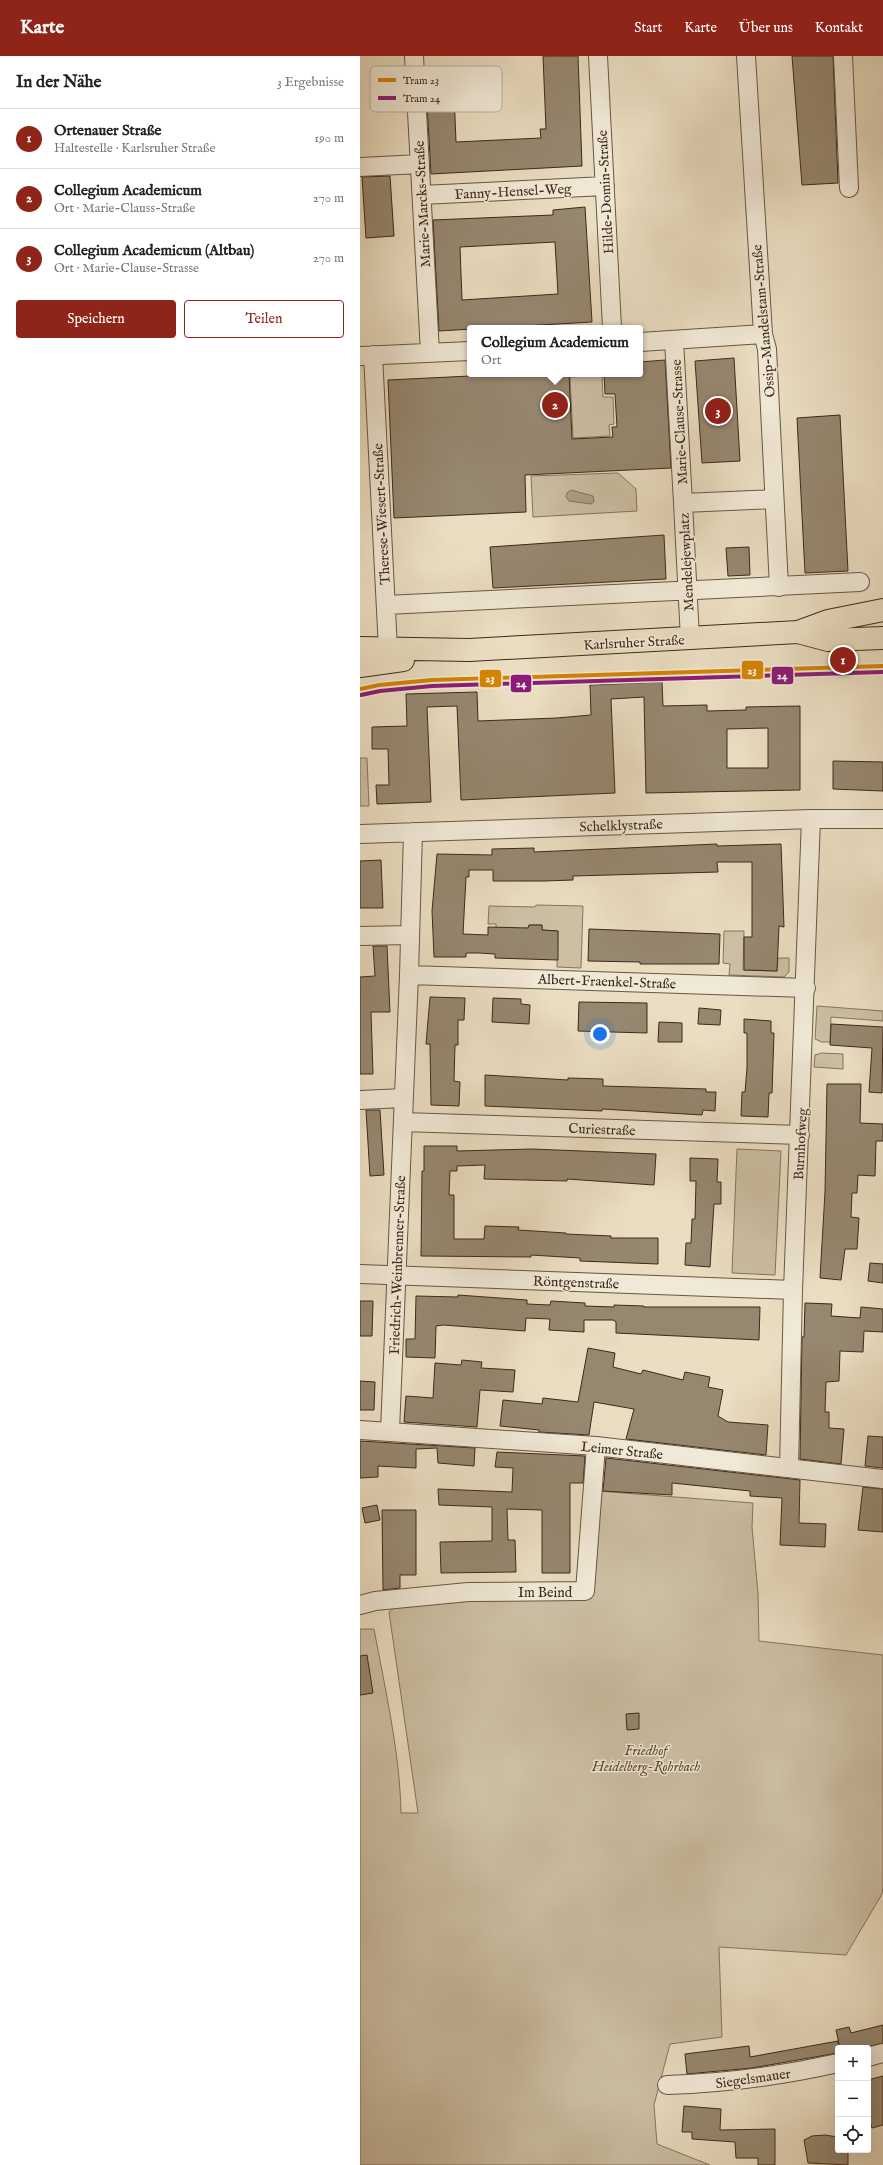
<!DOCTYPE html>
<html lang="de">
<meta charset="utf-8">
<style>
:root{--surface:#fff;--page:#f2f2f2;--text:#222;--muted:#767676;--line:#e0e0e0;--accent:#8f2418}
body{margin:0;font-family:"IM FELL English",serif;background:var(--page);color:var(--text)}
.controls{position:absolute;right:12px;bottom:12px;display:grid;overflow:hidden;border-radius:4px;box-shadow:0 4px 16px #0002}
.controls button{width:36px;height:36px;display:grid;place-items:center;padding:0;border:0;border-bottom:1px solid var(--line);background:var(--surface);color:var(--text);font:20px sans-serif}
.you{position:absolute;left:240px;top:978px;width:14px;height:14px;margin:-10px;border:3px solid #fff;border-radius:50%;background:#1a73e8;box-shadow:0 0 0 6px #1a73e833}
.badge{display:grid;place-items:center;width:26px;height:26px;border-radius:50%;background:var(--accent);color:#fff;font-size:13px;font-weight:700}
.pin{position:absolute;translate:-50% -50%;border:2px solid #fff;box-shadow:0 1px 4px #0006}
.popup{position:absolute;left:107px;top:269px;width:176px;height:52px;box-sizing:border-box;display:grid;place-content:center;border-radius:4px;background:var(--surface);filter:drop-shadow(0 1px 3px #0005);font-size:13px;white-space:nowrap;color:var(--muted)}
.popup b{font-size:15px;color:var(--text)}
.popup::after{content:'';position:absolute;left:50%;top:100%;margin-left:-8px;border:8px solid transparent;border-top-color:var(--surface)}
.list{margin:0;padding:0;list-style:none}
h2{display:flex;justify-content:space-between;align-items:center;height:52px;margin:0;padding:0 16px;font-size:17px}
h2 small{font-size:13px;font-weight:400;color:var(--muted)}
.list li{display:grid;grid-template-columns:26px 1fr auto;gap:12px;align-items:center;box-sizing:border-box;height:60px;padding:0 16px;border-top:1px solid var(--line)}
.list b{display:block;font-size:15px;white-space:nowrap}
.list p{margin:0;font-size:13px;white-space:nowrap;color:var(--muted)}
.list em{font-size:13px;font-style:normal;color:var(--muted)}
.actions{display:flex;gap:8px;padding:12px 16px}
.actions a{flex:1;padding:9px 0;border:1px solid var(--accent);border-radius:4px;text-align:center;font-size:14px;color:var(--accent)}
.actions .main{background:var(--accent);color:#fff}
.icon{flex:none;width:22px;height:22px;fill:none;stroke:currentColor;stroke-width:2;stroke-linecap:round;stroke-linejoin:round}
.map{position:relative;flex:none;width:523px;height:2109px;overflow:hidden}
header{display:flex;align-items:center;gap:24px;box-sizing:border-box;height:56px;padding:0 20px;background:var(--accent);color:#fff}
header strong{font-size:19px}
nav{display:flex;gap:22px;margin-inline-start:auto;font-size:14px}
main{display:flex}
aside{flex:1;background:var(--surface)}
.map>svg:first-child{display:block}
.green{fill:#ccbfa4;stroke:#84745e}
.water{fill:#afa088;stroke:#81715c}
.building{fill:#968770;stroke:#3c2a19;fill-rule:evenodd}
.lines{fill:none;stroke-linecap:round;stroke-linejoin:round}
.street-casing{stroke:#685743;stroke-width:20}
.primary-casing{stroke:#3c2a19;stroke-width:24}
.street{stroke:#f1e9d7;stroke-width:18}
.primary{stroke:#eaddc1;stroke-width:22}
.tram-1-casing{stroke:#f1e9d7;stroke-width:7}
.tram-2-casing{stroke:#f1e9d7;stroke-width:7}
.tram-1{stroke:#d38402;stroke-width:4}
.tram-2{stroke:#8b1c75;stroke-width:4}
.labels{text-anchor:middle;stroke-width:3;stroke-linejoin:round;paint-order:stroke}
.street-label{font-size:14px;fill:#3c2a19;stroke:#f1e9d7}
.park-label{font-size:14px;font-style:italic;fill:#594835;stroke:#f1e9d7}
.key{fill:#f1e9d7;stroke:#bbb09e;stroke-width:1}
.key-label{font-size:11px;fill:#3c2a19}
.line-badge{stroke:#f1e9d7;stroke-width:1.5}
.badge-label{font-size:11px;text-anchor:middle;font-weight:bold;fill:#fff}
</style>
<header>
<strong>Karte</strong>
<nav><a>Start</a><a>Karte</a><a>Über uns</a><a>Kontakt</a></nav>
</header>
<main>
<aside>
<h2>In der Nähe<small>3 Ergebnisse</small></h2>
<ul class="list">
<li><span class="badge">1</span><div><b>Ortenauer Straße</b><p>Haltestelle · Karlsruher Straße</p></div><em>190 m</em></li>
<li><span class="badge">2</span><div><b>Collegium Academicum</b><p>Ort · Marie-Clauss-Straße</p></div><em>270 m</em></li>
<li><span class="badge">3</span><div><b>Collegium Academicum (Altbau)</b><p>Ort · Marie-Clause-Strasse</p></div><em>270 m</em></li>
</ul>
<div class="actions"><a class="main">Speichern</a><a>Teilen</a></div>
</aside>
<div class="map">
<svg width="523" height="2109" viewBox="0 0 523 2109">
<rect width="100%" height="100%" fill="#eaddc1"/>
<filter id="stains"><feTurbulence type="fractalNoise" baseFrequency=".005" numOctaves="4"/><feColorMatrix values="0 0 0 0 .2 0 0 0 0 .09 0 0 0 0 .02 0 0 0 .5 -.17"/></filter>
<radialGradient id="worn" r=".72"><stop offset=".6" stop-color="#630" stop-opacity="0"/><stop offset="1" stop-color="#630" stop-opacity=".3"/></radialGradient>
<path class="green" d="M242,319L243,341H253L254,368L249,369L250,380L213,382L210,321Z
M258,417L276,433L277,455L173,461L171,420Z
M0,702H7L9,750H0Z
M176,849L223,850L221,912L197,911L198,875L182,874V869H169L168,873L136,872V868H128L129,850L175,851Z
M364,875H384L383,914L417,915L418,902H429V916L424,921L369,919L370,908L363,907Z
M457,950L523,955V965L471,961L470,986H462L455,983Z
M462,997L483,998V1013L454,1011L455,999Z
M377,1093L421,1095L415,1219L372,1217Z
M238,1435L393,1447L392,1471L398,1537L399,1585L523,1599V1831L522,1838L486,1899L359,1891L362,1981L310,1988L294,2049L297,2088L350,2109H0V1573H14C25,1632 40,1698 41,1757H58L29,1556L39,1548L231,1541Z"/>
<path class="water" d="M211,434L233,440L234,446L231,448L209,445L206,441L207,437Z"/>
<path class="building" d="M183,0H218L222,110L71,118L65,13L93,12L96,86L181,82L180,73H186Z
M432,0H473L478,127L442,129Z
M30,120L34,180L6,182L2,121Z
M225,151L232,266L79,275L73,164L193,159V154ZM195,186L198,238L102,244L100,191Z
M374,302L380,405L342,407L335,305Z
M305,304L311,412L165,419L166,456L34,462L28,324L151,318H209L212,383L253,381L252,371H257L255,338H245L244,318H280V306Z
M480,359L488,515L445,517L437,362Z
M304,479L306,523L133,532L130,491Z
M389,491L390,519L368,520L366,492Z
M302,626L303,650L347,649V655L386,654V651L440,650V734L286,737L284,641L251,643L255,737L101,744L97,650L67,651L71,746L17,748L16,729H29L28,693H12V671L47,670L46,638L117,636L118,665L197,662L231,659L230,629ZM408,672V712H367V673Z
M473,705L523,706V735L473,733Z
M357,788V790L421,788L424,871L419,870L417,915L384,914V881H392V806H357L358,816L213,820V824L184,825H133V814H109V821H106L103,878L128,879V871L168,872L169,869H182V874L198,875V904L135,902V898L119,897H106V901H74L72,855L77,798L132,799V793L174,792V796Z
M21,804L23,852H0V805Z
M229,873L360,878L359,908H280V906L228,905Z
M13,890H27L30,956H11L13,1018H0V921L15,920Z
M70,941L105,942L104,964H98V989H95L94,1025L100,1026L99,1050L71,1049L70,988H66Z
M133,942L161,943V948L170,949L169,968L132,966Z
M219,946L287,947V977L218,975Z
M339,952L361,954L360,969L338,968Z
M384,963L411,965V977H414L412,1037H409L408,1061L381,1060L382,1036H385L387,1012V977H384Z
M299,966L322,967V986H298Z
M471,968L523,971L522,1037L509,1036L512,992L470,989Z
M125,1019L208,1024V1022L243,1023V1030L346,1033V1036H356L355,1055L343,1054L342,1059L242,1053V1055L125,1050Z
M467,1028H501L500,1067L523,1068V1085H516L515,1120L498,1119L497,1137H492L491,1161L499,1162L497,1193H485L481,1224L460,1222L465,1136Z
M6,1054H20L24,1119L10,1120Z
M64,1090H97V1095L172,1093L296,1098L294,1129L207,1123V1125L124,1123L125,1109L97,1110V1115H90L89,1139H94V1183H124L125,1170L159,1171L158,1174L206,1177V1178L251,1180V1182H298V1208L220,1205V1202L171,1199V1201L61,1200L62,1115H64Z
M330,1102L358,1103L357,1126H361V1148H354L350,1211L325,1209L326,1187H331L332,1163H335L336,1125H330Z
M510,1207L523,1208V1227L508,1225Z
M98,1239L167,1244V1248L190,1249L191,1245L225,1247V1250L254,1251V1249L284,1250V1251H400L399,1284L256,1277V1266L253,1264H224V1276L189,1274L190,1263L166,1262L165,1275L83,1269L76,1270L75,1302L46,1301V1283H55L56,1240L98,1241Z
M0,1245H13L12,1280H0Z
M445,1247L472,1248L471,1260L500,1262L501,1251L523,1253V1276L504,1275L503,1296L480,1295L479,1325L466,1326L465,1356H469V1372L484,1373L481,1408L440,1403L442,1281H444Z
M228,1292L255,1297L253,1311L281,1318L283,1314L323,1324L325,1316L350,1321L348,1331L363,1334L358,1360L368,1366L408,1369L406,1399L266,1383L274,1353L234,1346L229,1379L179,1376V1374L140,1370L143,1344L182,1348L183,1342L218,1346Z
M102,1304L122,1306L121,1312L155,1314L153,1336L120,1334L117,1371L44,1366L46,1340L73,1342L75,1307L101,1309Z
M0,1325L15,1326L14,1354H0Z
M508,1380L523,1381V1412L505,1410Z
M0,1385L115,1392L114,1410L78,1407L77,1392L56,1393V1412L18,1410V1421L0,1422Z
M137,1396L225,1400L223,1427H210V1517H182V1454L147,1453L148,1484H155L156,1516L81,1517L80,1486L132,1485V1451L79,1449L78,1433L152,1436L153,1412L135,1411Z
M246,1402L440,1424L439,1467L466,1468L465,1491L420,1489L422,1442L390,1440V1435L312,1427V1439L243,1435Z
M503,1431L523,1433V1476L498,1474Z
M17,1449L20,1464L5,1467L2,1452Z
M22,1454H56V1519H40V1532L23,1534Z
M7,1599L13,1637L0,1639V1600Z
M279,1657V1673L267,1674L266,1658Z
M523,1969V1987L503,1992H480L476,1974L489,1971L491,1977Z
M478,1985V1997L392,2012L327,2018L325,1998L389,1990L390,2001Z
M523,2020V2069L512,2072L508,2059V2024Z
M324,2050L361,2053L360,2074L415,2073V2109H398V2102H376L375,2086L332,2083V2076H322Z
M465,2079L478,2081V2094H488V2109L448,2107L444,2084L452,2080Z"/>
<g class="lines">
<defs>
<path id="street" d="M54,0L70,297
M238,0L252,272
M386,0L403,278L407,293L419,531
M483,0L489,132
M0,111L60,108
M62,139L245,130
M314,284L323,447
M280,286L403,278
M13,299L28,593
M0,300L110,295
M26,549L500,526
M330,583L323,447L414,443
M0,778L451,763H523
M0,880L50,879
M49,919L446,932
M0,1044L44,1042
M43,1066L440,1079
M0,1218L433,1234
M0,1374L236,1390L523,1423
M30,1375L49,919L53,776
M429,1412L433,1234L451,763
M0,1549L15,1545L108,1536L225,1535L236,1390
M508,2001L523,1997
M307,2029C365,2027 421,2020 478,2007"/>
<path id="primary" d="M438,576L468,584L523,582
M0,592L109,594L438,576L468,565L523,554
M0,610L43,604"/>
</defs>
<use href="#street" class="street-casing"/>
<use href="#primary" class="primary-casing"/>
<use href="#street" class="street"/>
<use href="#primary" class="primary"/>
<defs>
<path id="tram-1" d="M0,633L19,629L72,624L523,610"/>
<path id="tram-2" d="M1,639L20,635L72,630L523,616"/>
</defs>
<use href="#tram-1" class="tram-1-casing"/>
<use href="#tram-2" class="tram-2-casing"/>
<use href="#tram-1" class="tram-1"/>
<use href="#tram-2" class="tram-2"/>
</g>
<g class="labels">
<g class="street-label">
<text transform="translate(153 135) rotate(-3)" y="5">Fanny-Hensel-Weg</text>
<text transform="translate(245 136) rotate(-93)" y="5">Hilde-Domin-Straße</text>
<text transform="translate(62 148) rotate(-93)" y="5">Marie-Marcks-Straße</text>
<text transform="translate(403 265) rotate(-95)" y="5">Ossip-Mandelstam-Straße</text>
<text transform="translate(319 366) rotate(-93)" y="5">Marie-Clause-Strasse</text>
<text transform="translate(21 458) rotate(-93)" y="5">Therese-Wiesert-Straße</text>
<text transform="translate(326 506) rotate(-93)" y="5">Mendelejewplatz</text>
<text transform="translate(274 586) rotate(-3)" y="5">Karlsruher Straße</text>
<text transform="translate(261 769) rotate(-2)" y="5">Schelklystraße</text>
<text transform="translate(247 925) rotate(2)" y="5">Albert-Fraenkel-Straße</text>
<text transform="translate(242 1073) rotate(2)" y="5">Curiestraße</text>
<text transform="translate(440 1088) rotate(-87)" y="5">Burnhofweg</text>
<text transform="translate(37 1209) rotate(-88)" y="5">Friedrich-Weinbrenner-Straße</text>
<text transform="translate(216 1226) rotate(2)" y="5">Röntgenstraße</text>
<text transform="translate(262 1394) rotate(6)" y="5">Leimer Straße</text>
<text x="185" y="1541">Im Beind</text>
<text transform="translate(393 2022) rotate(-8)" y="5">Siegelsmauer</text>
</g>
<g class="park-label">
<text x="286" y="1699">Friedhof<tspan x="286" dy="16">Heidelberg-Rohrbach</tspan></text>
</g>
</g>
<rect x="10" y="10" width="132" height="46" rx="6" class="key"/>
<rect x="18" y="22" width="18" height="4" fill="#d38402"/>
<rect x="18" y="40" width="18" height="4" fill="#8b1c75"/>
<g class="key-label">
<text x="43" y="28">Tram 23</text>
<text x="43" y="46">Tram 24</text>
</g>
<g class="line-badge">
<rect x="381" y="604" width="23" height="20" rx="4" fill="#d38402"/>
<rect x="411" y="610" width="23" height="19" rx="4" fill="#8b1c75"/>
<rect x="119" y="613" width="23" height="19" rx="4" fill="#d38402"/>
<rect x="150" y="618" width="22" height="19" rx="4" fill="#8b1c75"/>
</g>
<g class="badge-label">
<text x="392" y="618">23</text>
<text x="422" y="623">24</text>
<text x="130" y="626">23</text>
<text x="161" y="631">24</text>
</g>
<rect width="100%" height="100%" filter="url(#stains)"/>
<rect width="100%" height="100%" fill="url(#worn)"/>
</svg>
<div class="controls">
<button>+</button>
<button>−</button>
<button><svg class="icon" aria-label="locate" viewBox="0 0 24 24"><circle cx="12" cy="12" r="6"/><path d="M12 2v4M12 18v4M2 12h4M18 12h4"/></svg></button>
</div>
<div class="you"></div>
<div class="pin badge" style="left:483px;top:604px">1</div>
<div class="pin badge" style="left:195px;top:349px">2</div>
<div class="popup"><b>Collegium Academicum</b>Ort</div>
<div class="pin badge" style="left:358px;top:355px">3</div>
</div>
</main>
